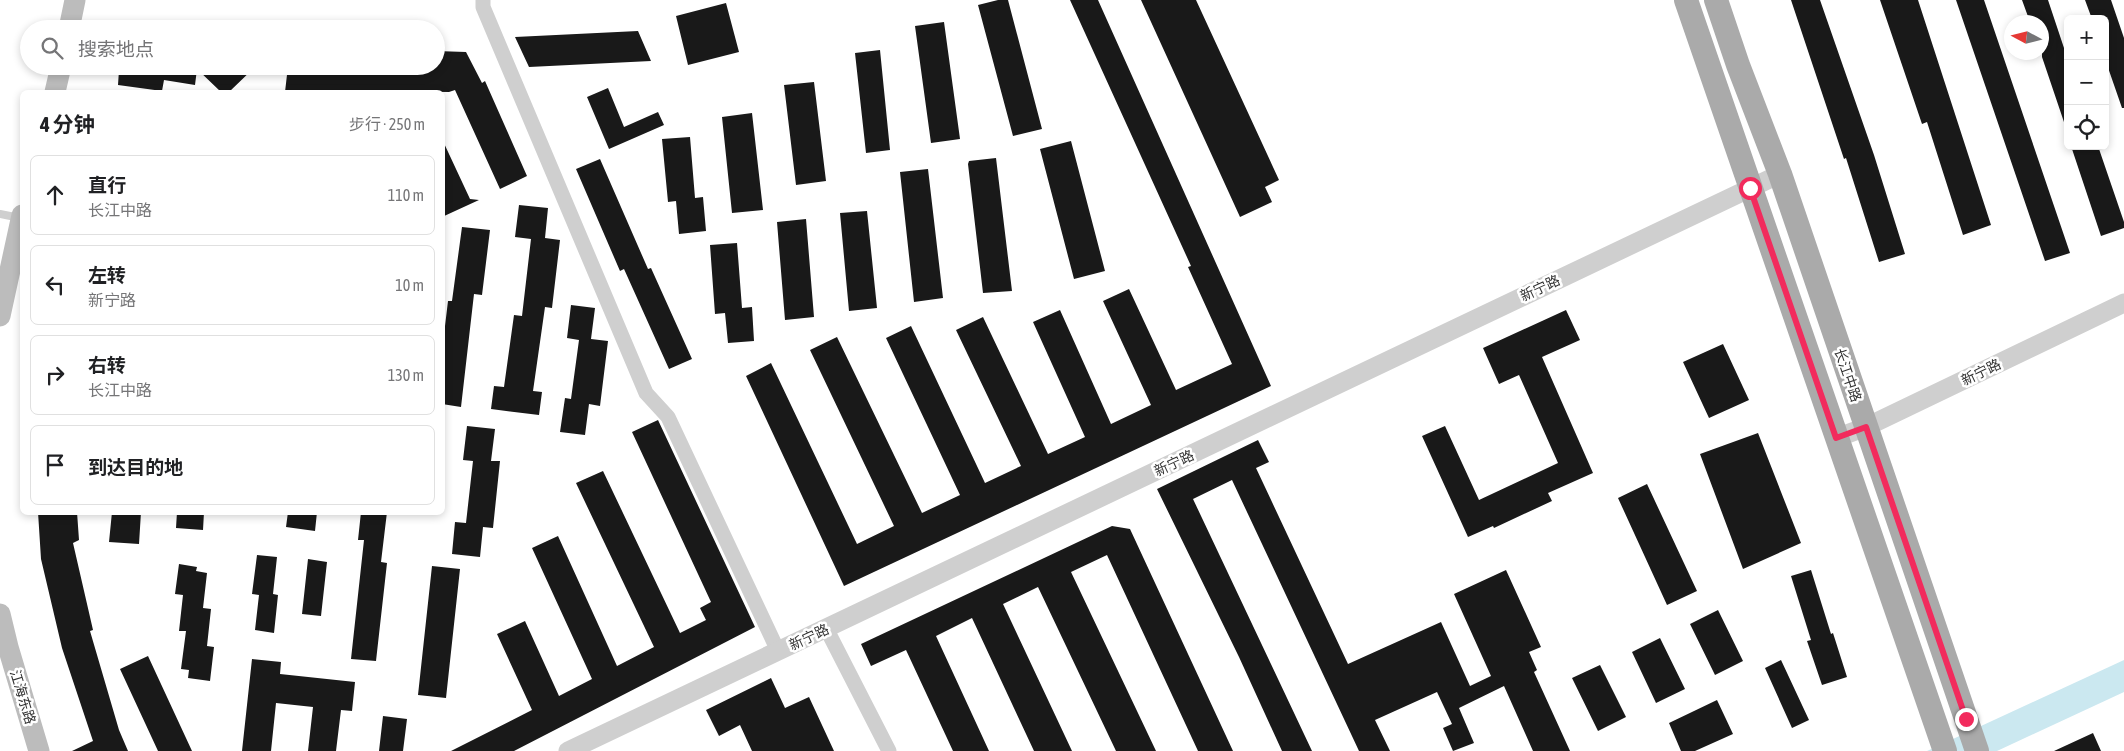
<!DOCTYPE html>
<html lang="zh">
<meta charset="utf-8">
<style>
:root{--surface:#fff;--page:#f6f6f6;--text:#202124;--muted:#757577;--line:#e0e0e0}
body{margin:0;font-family:"Asap Condensed","Noto Sans SC",sans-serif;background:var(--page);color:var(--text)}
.controls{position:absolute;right:15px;top:15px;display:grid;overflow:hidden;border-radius:8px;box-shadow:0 2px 8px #0003}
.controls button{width:45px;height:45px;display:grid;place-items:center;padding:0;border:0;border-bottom:1px solid var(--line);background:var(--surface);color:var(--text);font:25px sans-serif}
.compass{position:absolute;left:2004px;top:15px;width:45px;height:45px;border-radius:50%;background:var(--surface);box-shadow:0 2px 8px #0003;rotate:277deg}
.stop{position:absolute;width:15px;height:15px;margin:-11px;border:4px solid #f22b5d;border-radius:50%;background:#fff}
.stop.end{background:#f22b5d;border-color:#fff;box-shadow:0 1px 5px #0008}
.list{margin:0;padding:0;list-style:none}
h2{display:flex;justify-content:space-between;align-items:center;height:65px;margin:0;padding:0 20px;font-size:21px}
h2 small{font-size:16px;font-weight:400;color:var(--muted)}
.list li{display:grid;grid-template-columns:32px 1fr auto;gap:15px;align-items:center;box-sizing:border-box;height:80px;margin:0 10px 10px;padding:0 10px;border:1px solid var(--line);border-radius:8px}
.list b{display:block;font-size:19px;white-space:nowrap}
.list p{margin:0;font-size:16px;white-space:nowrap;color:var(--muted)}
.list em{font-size:16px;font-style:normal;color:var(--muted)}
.icon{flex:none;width:28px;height:28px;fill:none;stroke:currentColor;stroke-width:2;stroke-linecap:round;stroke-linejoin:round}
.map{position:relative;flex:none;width:2124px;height:751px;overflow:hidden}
.search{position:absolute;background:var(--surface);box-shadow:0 2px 8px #0003;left:20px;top:20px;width:425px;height:55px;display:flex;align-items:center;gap:12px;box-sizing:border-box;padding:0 18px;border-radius:28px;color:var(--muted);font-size:19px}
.panel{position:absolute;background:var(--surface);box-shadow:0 2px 8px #0003;left:20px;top:90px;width:425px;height:425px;border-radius:8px}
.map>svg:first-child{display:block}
.water{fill:#cbe8f0}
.building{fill:#191919}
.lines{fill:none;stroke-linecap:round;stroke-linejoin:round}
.service{stroke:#cfcfcf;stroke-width:8}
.minor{stroke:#cfcfcf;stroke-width:15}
.tertiary{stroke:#cfcfcf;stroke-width:19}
.secondary{stroke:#bcbcbc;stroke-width:21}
.primary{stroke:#aaa;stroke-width:24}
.route{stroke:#f22b5d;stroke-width:6}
.labels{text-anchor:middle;stroke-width:5;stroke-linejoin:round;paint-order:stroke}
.street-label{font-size:14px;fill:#323232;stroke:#fff}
</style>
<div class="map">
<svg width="2124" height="751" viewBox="0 0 2124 751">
<rect width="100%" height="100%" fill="#fff"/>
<path class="water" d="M2124,660V692L1997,751H1927Z"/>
<path class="building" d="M998,0H1008L1042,129L1013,136L978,5Z
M1070,0H1098L1271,386L844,586L746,376L771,363L857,544L894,526L810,350L837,337L922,513L960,495L886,338L911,326L985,483L1021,466L956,330L983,317L1048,454L1085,437L1033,322L1060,310L1111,424L1151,405L1103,301L1129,289L1176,390L1232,364L1188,267L1191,266Z
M1141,0H1196L1279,180L1265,187L1272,202L1240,217Z
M1791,0H1820L1874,155L1905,254L1879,262L1846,158L1844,159Z
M1880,0H1918L1991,225L1963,235L1927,122L1922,124Z
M1956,0H1984L2070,253L2045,261Z
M2022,0H2048L2068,60V128H2066L2042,57V22H2030Z
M2085,0H2111L2124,38V108H2122L2105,59V19H2092Z
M726,3L739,52L688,65L676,16Z
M944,22L960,139L931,143L915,26Z
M638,31L651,61L529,67L515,37Z
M880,50L890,150L866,153L855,53Z
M436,51L466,52L482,83L485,81L527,176L500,189L455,90L449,92L360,91V92H285L288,66H436Z
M125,66H256L229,92H221L197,69L195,85L164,80L162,91L118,85L119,70Z
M814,82L826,181L796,185L784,85Z
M608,88L624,127L658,112L664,125L609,149L587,97Z
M752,113L763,210L732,213L722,117Z
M690,137L695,198L703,197L706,231L679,234L676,201L668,202L662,139Z
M442,139L470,199L479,200L442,217Z
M1071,141L1105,271L1074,279L1040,149Z
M2071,146H2098L2124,222V228L2101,236Z
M996,158L1012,291L983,293L968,164L969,161Z
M600,159L648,269L651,268L692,359L669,369L624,269L620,271L576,169Z
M928,169L943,298L914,302L900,172Z
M519,205L548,208L545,238L560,240L552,308L545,307L533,391L542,392L539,415L491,409L494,386L504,387L514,315L522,316L531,239L515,237Z
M867,211L877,308L849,311L840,213Z
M806,219L814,317L785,320L777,222Z
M462,227L490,230L482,295L474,294L461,407L442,404V351L448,301H452Z
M737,243L742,308L752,307L754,341L728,343L725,313L715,314L710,245Z
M571,305L595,308L591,339L608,341L600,406L589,404L585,435L560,432L565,398L571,399L579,340L567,338Z
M1566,310L1580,340L1542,357L1593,473L1548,493L1552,501L1494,528L1493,526L1468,537L1422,436L1445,426L1479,500L1558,463L1519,375L1499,384L1483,348Z
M1723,344L1749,400L1709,418L1683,362Z
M658,420L755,627L514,751H451L532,710L497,634L525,621L559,696L592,679L532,548L558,536L617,666L654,647L576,483L603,471L680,633L706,620L700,608L711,602L632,432Z
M467,426L495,429L491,461H500L493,528L483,527L480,557L452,554L455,522L466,523L473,461L463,460Z
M1758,433L1801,543L1743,569L1700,454Z
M1258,440L1269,462L1256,468L1348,664L1441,622L1470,686L1491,676L1454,594L1506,570L1541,647L1529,652L1537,670L1534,672L1570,751H1533L1504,686L1459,708L1474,743L1453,751L1443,728L1452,724L1437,692L1375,720L1390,751H1359L1232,480L1193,499L1312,751H1282L1239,657L1157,489Z
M1647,484L1697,591L1667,605L1618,498Z
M38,512H77L79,540L73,543L93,630L90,631L119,730L128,751H72L93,741L62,648L41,559Z
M112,512H141L139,544L109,542Z
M177,512H204L203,530L176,528Z
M288,512H317L315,531L286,527Z
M361,512H387L381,562L387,563L376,661L351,659L364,540H358Z
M1112,526L1130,529L1233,751H1198L1107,555L1071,572L1156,751H1116L1038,587L1003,604L1072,751H1034L972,618L936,636L989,751H953L906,650L871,666L861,644Z
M257,555L277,557L273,594L278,595L274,633L255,630L259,595L252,594Z
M308,559L327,562L321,616L302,614Z
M179,564L197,567L196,571L207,573L203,608L211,609L207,646L214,647L210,681L188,678L189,670L181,669L186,631H179L183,595L175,594Z
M432,566L460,569L446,698L418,695Z
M1811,570L1831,634L1833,633L1847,677L1822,685L1807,641L1811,640L1791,576Z
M1718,610L1743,661L1715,675L1690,624Z
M1660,638L1685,689L1656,703L1632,652Z
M148,656L192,751H158L120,669Z
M252,659L281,662L280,674L355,682L352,711L341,710L336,751H308L313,707L276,703L271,751H242Z
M1781,660L1809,720L1792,728L1765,668Z
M1600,665L1626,717L1598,731L1572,678Z
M771,678L785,708L809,697L834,751H752L740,725L719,736L706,710Z
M1717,700L1733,734L1695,751H1681L1669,723Z
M383,716L407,719L403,751H379Z
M2093,733L2101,751H2054Z"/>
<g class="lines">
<path class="service" d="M0,214L20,218"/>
<path class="minor" d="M483,0V7L646,393L668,417L778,651
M826,628L889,751"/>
<path class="tertiary" d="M1836,438L1866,427L2124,303
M568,751L1780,174"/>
<path class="secondary" d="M69,29L75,0
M55,92L61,66
M0,316L22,215
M0,614L8,647L39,751"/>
<path class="primary" d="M1686,0L1945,751
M1716,0L1738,65L1780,174L1977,751"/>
</g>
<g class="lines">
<path class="route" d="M1750,188L1836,438L1866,427L1966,719"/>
</g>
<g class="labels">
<g class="street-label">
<text transform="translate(1540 288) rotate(-25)" y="5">新宁路</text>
<text transform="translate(1981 372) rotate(-26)" y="5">新宁路</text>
<text transform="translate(1848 375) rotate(71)" y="5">长江中路</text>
<text transform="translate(1174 463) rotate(-25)" y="5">新宁路</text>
<text transform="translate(809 637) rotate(-25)" y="5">新宁路</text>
<text transform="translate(23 697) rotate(73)" y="5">江海东路</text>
</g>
</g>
</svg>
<div class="controls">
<button>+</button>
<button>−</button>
<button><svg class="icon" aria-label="locate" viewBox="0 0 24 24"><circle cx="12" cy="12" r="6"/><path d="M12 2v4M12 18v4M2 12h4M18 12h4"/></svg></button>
</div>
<svg class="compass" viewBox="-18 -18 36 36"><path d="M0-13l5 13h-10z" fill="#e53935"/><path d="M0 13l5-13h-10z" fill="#757577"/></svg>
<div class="stop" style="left:1750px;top:188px"></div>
<div class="stop end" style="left:1966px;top:719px"></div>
<div class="search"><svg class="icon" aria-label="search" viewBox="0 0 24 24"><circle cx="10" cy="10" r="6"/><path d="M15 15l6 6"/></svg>搜索地点</div>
<section class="panel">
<h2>4 分钟<small>步行 · 250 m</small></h2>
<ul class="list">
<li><svg class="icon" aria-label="ahead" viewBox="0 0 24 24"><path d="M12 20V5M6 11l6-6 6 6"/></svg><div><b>直行</b><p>长江中路</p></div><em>110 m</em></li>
<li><svg class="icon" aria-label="left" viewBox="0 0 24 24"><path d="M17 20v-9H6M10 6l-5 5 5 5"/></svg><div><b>左转</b><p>新宁路</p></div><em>10 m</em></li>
<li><svg class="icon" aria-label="right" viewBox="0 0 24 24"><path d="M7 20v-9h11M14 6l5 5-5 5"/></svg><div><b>右转</b><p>长江中路</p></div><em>130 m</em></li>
<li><svg class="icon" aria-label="arrive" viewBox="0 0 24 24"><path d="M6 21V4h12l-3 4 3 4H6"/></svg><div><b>到达目的地</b></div></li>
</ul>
</section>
</div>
